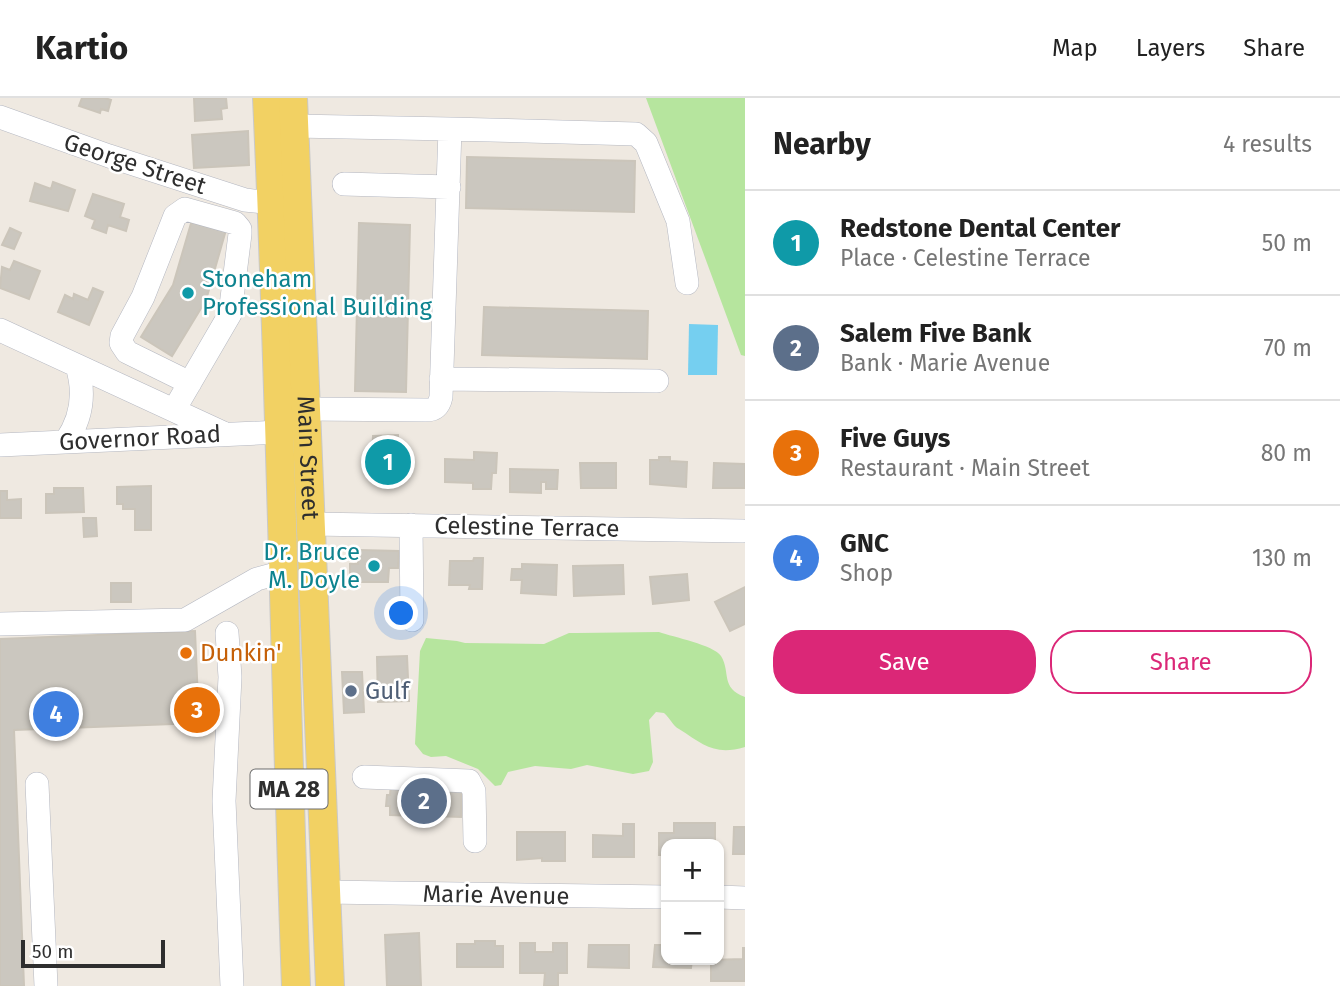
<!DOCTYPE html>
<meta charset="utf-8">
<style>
:root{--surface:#fff;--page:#f2f2f2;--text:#222;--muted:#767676;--line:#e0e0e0;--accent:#db2777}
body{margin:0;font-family:"Fira Sans",sans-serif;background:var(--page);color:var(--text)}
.controls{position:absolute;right:21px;bottom:21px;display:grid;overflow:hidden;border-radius:14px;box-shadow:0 2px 5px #0004}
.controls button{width:63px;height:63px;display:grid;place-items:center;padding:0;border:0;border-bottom:2px solid var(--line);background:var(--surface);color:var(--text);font:35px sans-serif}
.scale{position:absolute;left:21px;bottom:18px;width:144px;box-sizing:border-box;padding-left:7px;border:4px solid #2e2e2e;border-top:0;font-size:19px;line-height:24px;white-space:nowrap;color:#2e2e2e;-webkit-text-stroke:5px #fff;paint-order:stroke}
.you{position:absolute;left:402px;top:516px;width:24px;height:24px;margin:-18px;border:5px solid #fff;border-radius:50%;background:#1a73e8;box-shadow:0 0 0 10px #1a73e833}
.badge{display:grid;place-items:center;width:46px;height:46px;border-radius:50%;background:var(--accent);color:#fff;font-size:23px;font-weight:700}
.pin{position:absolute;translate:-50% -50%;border:4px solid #fff;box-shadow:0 2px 7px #0006}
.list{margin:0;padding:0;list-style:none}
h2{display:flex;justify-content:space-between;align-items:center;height:91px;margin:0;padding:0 28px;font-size:30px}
h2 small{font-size:23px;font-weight:400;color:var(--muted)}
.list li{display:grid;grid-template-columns:46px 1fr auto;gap:21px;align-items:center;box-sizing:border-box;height:105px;padding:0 28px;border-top:2px solid var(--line)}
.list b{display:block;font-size:26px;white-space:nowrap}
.list p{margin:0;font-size:23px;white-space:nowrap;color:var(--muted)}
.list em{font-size:23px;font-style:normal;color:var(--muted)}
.actions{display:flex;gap:14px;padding:21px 28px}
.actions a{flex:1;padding:16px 0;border:2px solid var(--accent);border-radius:28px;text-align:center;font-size:24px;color:var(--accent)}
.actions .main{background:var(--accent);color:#fff}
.map{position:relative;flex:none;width:745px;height:888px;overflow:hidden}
header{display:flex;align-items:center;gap:42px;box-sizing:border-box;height:98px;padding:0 35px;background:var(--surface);border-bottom:2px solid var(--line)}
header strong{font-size:33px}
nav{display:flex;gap:38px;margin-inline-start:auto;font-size:24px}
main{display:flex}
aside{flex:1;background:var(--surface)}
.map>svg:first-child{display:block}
.green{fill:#b6e59e}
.water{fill:#75cff0}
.building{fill:#cbc7bf;stroke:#cbc5ba;stroke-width:2}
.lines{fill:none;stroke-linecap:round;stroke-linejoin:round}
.minor-casing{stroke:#b4b7c1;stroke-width:24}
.major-casing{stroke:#c9c9c9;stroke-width:30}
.minor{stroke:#fff;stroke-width:23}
.major{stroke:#f2d163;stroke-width:28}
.culture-dot{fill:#0f9aa8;stroke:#fff;stroke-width:2.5}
.food-dot{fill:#e8710a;stroke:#fff;stroke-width:2.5}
.service-dot{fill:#5c6f8a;stroke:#fff;stroke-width:2.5}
.labels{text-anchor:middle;stroke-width:5;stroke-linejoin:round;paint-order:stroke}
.shield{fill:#fff;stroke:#6d6d6d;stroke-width:2}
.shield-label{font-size:23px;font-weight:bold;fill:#2e2e2e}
.street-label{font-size:24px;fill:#2e2e2e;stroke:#fff}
.culture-label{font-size:24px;fill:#0d838f;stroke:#fff;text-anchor:start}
.food-label{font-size:24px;fill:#c56008;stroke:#fff;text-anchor:start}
.service-label{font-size:24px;fill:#4e5e75;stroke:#fff;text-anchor:start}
</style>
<header>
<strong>Kartio</strong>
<nav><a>Map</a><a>Layers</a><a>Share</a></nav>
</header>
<main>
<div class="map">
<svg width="745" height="888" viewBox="0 0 745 888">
<rect width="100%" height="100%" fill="#efe9e1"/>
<path class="green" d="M646,0H745V258L741,257Z
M659,534C673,539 714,547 721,558C731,574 720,590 745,599V649C715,658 704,647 679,631C673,628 670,620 664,615L656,614L649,622L653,664L649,673L633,676L587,667L571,671L535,668L508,674L501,687L495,688L478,671L446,658L431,659L423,656L415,646L420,553L426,540L457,543L465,545L544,546L569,535H577Z"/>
<path class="water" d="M689,226L718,227L717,277H688Z"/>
<path class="building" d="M82,0H105L111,2L108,13L101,11L100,15L79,8Z
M194,0H226L227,10L221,11L222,21L195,23Z
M248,33L249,67L194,70L192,37Z
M467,59L635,63L634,114L466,110Z
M53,84L75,92L68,113L30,103L35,85L51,91Z
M93,96L124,106L120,119L129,122L126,133L108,127L106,135L92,130L95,122L85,118Z
M192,122L226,132L206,202L172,258L141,239L173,187Z
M359,125L410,127L406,294L355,293Z
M10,130L21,135L14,151L2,147Z
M14,163L40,173L29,201L0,190L2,169L10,172Z
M93,190L103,194L89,227L58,214L65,197L73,201L74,196L88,202Z
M484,209L648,213L647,261L482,257Z
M398,337L399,358L406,357V370H399L397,385H378V378L371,376L373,338Z
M474,354L497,355L496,375H492L491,391H473V385L445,384V361L474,362Z
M659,359H670V363L687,364L686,389L650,386V362H659Z
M580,365H616V390H581Z
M714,365L745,366V390H713Z
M510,371L558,372L557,391H546V384H541V395L510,394Z
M151,388V432H135V411H123V406H117V389Z
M54,390H83L84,414L46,415V396H54Z
M0,393H7V402L21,401V420H0Z
M83,420H96L97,438L84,439Z
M358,452L399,453L398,470H389L388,484H350V466H358Z
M474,460H483L482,491H469L470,487H449L450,463H473Z
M522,466L557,467L556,497L521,495L522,482H511L512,471H522Z
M623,467L624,496L574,498L573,468Z
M687,476L689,502L653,506L650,479Z
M111,485H131V504H111Z
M745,489V526L730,533L715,504Z
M195,533L199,625L14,632L24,888H0V541Z
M407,558L409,603L378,604L377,559Z
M342,574H362L364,614L344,615Z
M391,685L462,688L461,719L432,718L431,725L417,724V718L390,717V708H386L387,697H390Z
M674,725H715V746H666V757H659V735H674Z
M623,726H634V759H593V737L623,738Z
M734,729H745V756H733Z
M517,734H565V763H542V760L517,762Z
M419,835L421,888H387L385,837Z
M475,843H495V848H503V869H457V846H475Z
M520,845H535V854H553V845H567V875H558V888H544L545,875H520Z
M589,847H629V870L588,869Z
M655,847H666V862H692L691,870L653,869Z
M743,850H745V883H711V862L743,861Z"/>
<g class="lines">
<defs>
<path id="minor" d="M0,19L109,58L245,102L272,105
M294,28L450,31
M344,86L449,89
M0,232L223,335
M441,281L657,283
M306,311L426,312C436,312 439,308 441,299L450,31L636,36L646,45L678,123L687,185
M174,312L230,216L240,136V131L235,125L185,111L175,118L143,199L122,238L121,245L127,254L190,285
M66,343C82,320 85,294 77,268
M0,347L280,334
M311,426L743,433
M411,427L412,522
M0,526L185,522L257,481L283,474
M227,535L230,579L224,703L232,888
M364,679L469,683L474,693L475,743
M37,686L46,888
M325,794L666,799
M719,799L745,800"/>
<g id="major">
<path d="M267,0C281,296 285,592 296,888"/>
<path id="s1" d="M293,0L330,888"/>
</g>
</defs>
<use href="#minor" class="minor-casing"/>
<use href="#major" class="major-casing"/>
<use href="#minor" class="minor"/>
<use href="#major" class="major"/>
</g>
<g class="culture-dot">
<circle cx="188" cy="195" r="7"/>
<circle cx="374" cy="468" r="7"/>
</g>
<circle class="food-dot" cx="186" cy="555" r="7"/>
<circle class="service-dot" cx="351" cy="593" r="7"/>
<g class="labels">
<rect class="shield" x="250.5" y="671.5" width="77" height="39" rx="5"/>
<g class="shield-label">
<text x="289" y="699">MA 28</text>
</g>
<g class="street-label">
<text transform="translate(135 66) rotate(18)" y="8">George Street</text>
<text transform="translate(140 340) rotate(-3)" y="8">Governor Road</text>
<text dy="8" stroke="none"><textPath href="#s1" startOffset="360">Main Street</textPath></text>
<text transform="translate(527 429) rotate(1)" y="8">Celestine Terrace</text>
<text transform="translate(496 797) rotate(1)" y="8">Marie Avenue</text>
</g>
<g class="culture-label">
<text x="202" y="189">Stoneham<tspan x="202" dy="28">Professional Building</tspan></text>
<text x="360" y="462" text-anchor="end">Dr. Bruce<tspan x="360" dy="28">M. Doyle</tspan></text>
</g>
<g class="food-label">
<text x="200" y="563">Dunkin'</text>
</g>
<g class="service-label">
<text x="365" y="601">Gulf</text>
</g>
</g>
</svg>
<div class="controls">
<button>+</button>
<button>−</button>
</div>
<div class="scale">50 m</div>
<div class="you"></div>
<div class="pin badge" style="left:388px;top:364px;background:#0f9aa8">1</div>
<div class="pin badge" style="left:424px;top:703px;background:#5c6f8a">2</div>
<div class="pin badge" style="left:197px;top:612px;background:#e8710a">3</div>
<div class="pin badge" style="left:56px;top:616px;background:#3f7fe0">4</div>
</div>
<aside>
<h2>Nearby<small>4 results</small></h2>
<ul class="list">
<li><span class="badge" style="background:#0f9aa8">1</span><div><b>Redstone Dental Center</b><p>Place · Celestine Terrace</p></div><em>50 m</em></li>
<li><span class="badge" style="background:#5c6f8a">2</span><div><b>Salem Five Bank</b><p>Bank · Marie Avenue</p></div><em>70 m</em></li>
<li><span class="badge" style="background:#e8710a">3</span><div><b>Five Guys</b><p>Restaurant · Main Street</p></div><em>80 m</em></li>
<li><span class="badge" style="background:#3f7fe0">4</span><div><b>GNC</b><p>Shop</p></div><em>130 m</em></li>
</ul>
<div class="actions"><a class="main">Save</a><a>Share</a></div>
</aside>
</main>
